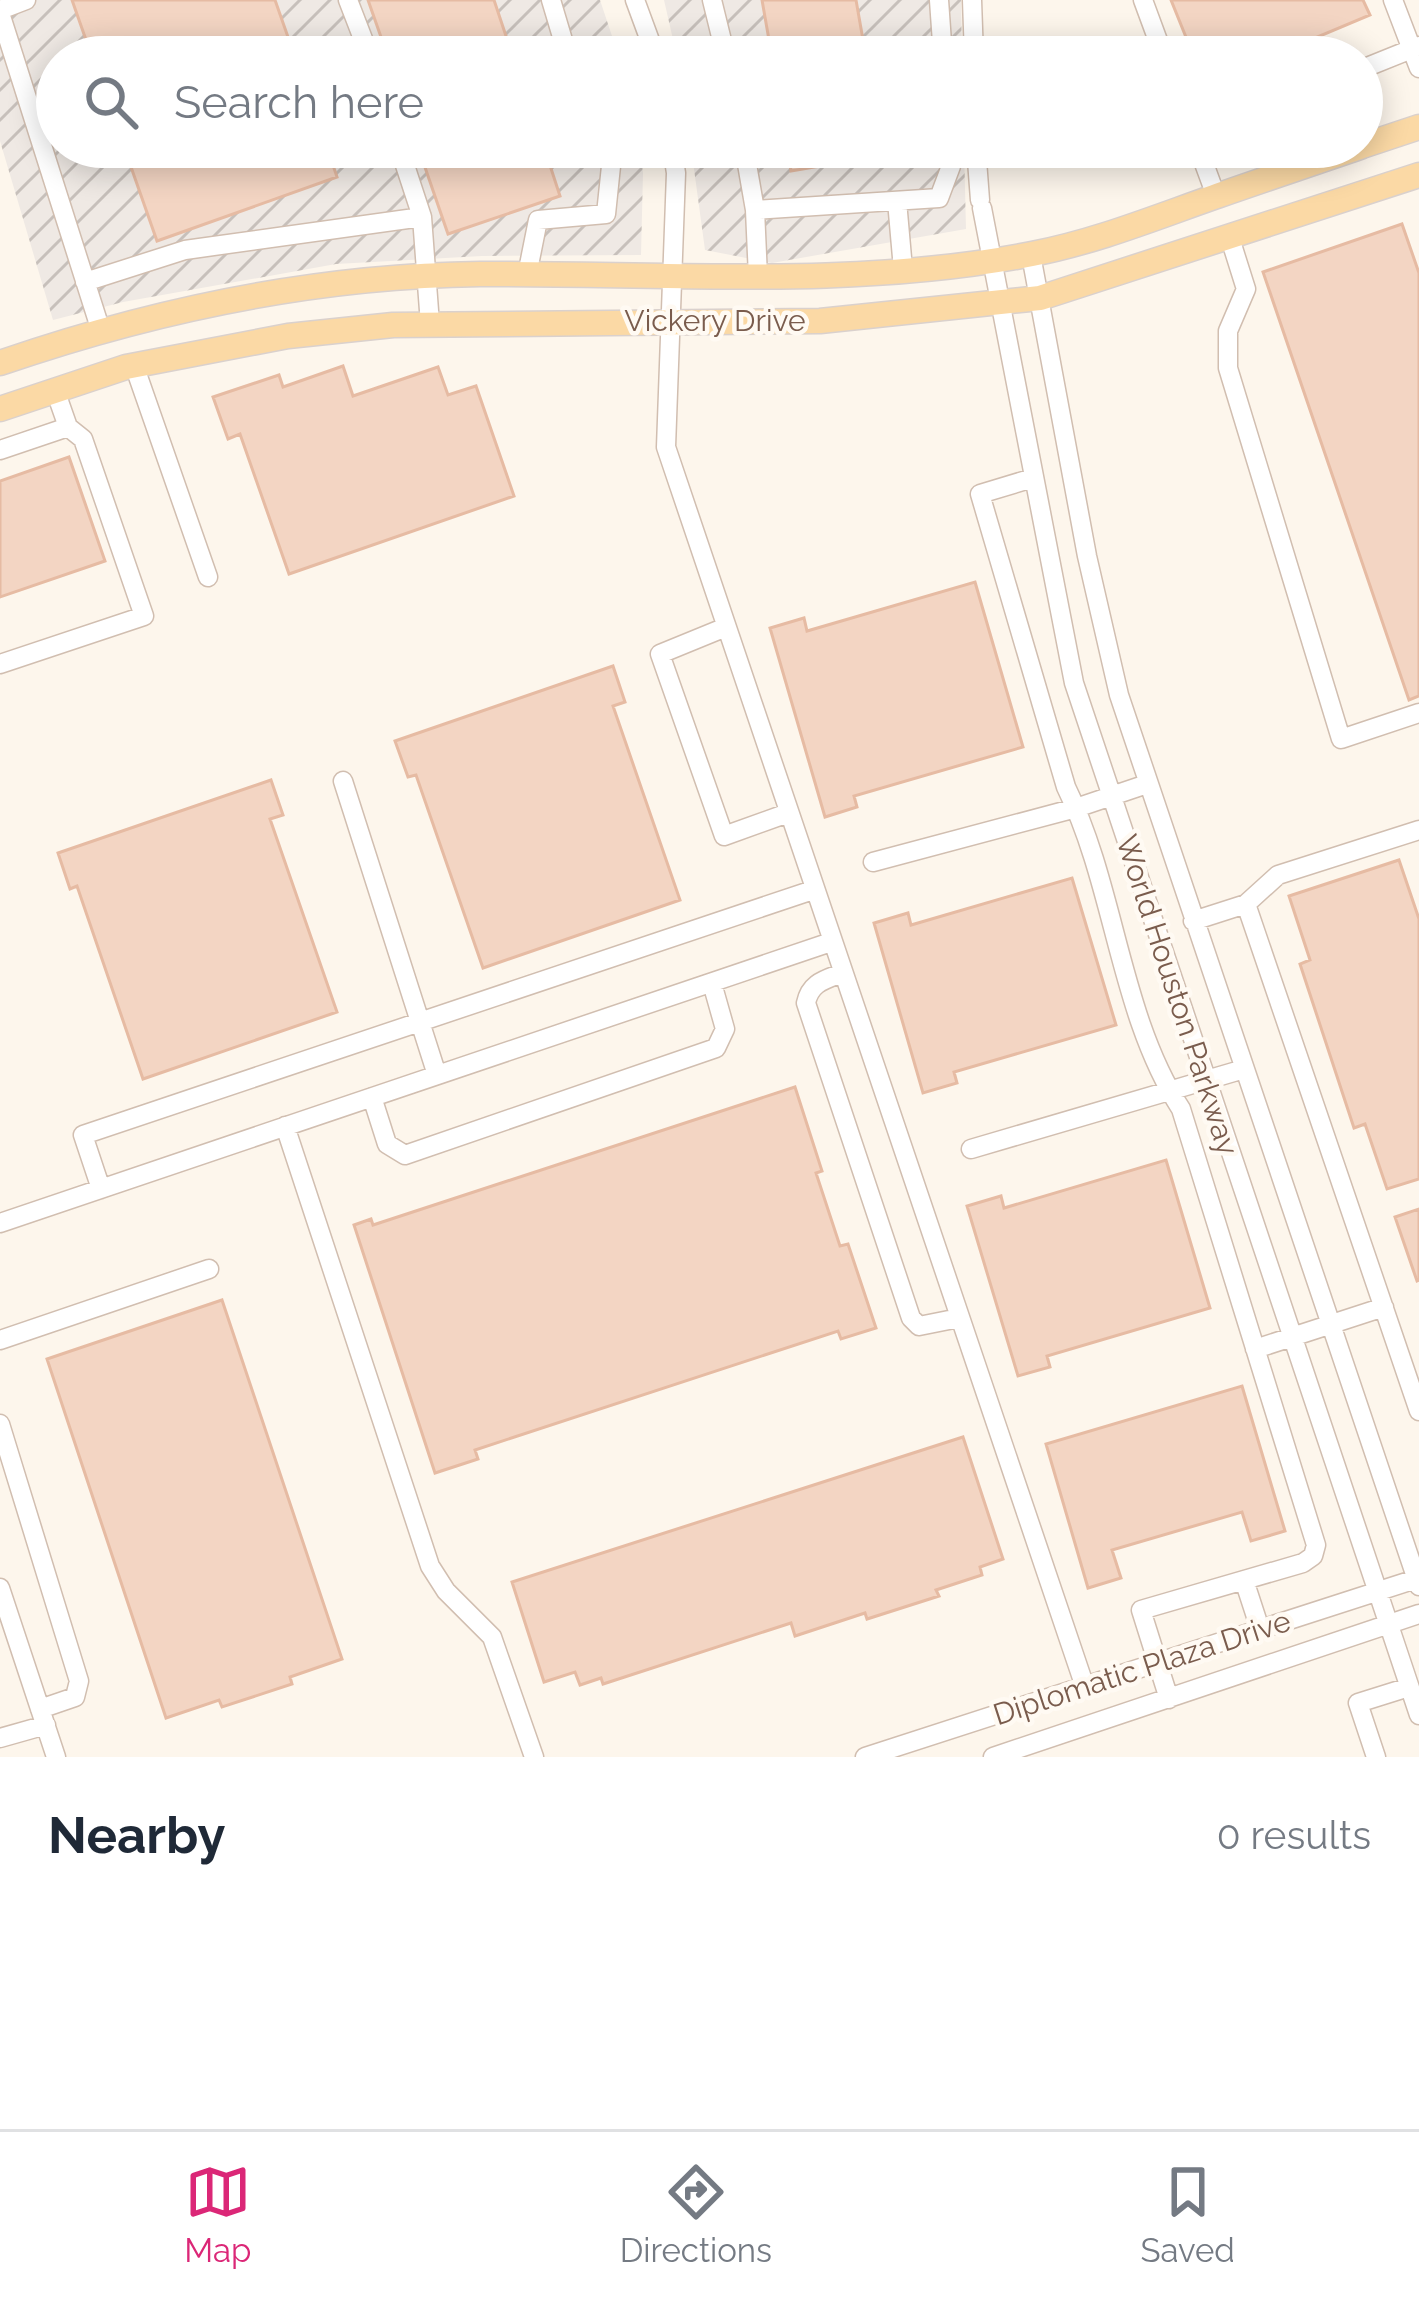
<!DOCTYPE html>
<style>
:root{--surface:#fff;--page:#f2f2f3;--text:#1f2937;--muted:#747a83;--line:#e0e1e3;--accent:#db2777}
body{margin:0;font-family:Raleway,sans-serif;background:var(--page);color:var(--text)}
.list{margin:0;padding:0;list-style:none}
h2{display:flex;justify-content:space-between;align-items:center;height:156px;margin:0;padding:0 48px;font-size:51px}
h2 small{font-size:39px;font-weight:400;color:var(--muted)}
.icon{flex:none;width:66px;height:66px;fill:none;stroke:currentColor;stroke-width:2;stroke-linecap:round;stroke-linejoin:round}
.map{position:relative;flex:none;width:1419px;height:1757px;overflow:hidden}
.search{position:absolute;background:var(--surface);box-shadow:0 6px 30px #0003;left:36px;right:36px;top:36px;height:132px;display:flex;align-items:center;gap:30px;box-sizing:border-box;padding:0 42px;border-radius:66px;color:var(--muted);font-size:45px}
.sheet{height:372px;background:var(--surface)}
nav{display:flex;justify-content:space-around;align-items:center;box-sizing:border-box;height:168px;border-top:3px solid var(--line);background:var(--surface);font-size:33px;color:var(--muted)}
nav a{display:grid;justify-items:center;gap:6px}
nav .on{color:var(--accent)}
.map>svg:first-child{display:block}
.industrial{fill:url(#industrial-furrows)}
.building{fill:#f3d5c3;stroke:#e6bba3;stroke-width:3}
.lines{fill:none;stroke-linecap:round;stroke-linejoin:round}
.minor-casing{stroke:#d1beb0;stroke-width:21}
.major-casing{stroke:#dad1cd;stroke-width:27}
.minor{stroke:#fff;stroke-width:18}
.major{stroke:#fbd9a5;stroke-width:24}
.labels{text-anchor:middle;stroke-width:9;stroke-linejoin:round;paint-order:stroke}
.street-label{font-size:30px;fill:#7a5c4d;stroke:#fffaf3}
</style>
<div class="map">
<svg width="1419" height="1757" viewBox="0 0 1419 1757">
<defs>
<pattern id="industrial-furrows" width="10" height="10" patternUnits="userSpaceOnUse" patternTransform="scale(3)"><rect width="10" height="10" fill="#efe9e4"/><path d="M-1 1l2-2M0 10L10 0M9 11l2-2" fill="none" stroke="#c7c0bb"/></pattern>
</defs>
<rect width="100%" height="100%" fill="#fdf6ec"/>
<path class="industrial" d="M0,0H600L619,57H57V147H640L643,173L641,255L482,256L336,264L123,302L53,320L0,141Z
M664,0H961L962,57H677Z
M691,147H964L966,229L772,263L705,250Z"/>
<path class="building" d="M72,0H275L295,57H92Z
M368,0H494L513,57H388Z
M762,0H856L866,57H772Z
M1171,0H1363L1370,15L1270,57H1194Z
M124,147H327L337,177L157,241Z
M418,147H544L560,196L448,234Z
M787,147H889L890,154L791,171Z
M1402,224L1419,273V696L1409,700L1263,272Z
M343,366L353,396L438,367L448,395L476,386L514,496L289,574L240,434L228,439L213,397L279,375L283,387Z
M69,457L105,561L0,597V481Z
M975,582L1023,747L854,796L857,807L825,817L770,628L804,618L807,631Z
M613,666L625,702L613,706L680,900L483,968L416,775L408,777L395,741Z
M271,780L283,815L270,819L337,1012L143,1079L77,886L70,889L58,853Z
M1399,860L1419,919V1179L1387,1189L1365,1124L1354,1128L1300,964L1310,960L1289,896Z
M1072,878L1116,1025L954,1072L957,1083L923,1093L874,923L908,913L911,925Z
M795,1087L822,1171L816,1173L840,1246L848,1244L876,1328L841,1339L838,1331L475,1450L478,1459L435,1473L354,1225L371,1219L373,1225Z
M1166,1160L1210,1308L1047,1356L1050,1367L1018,1376L967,1206L1001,1196L1004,1208Z
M1419,1209V1280L1417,1281L1395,1217Z
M222,1300L342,1659L290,1677L292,1684L222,1707L219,1700L166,1718L47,1359Z
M1242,1386L1285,1531L1251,1541L1242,1512L1112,1550L1121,1578L1088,1588L1046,1444Z
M963,1437L1003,1559L980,1567L982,1575L936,1590L939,1596L867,1619L865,1613L795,1636L791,1623L603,1684L601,1678L580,1685L575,1672L544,1682L512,1582Z"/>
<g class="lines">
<defs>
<path id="minor" d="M348,0L370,57
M551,0L568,57
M635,0L656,57
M712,0L726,57
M939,0L943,57
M972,0L974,57
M1143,0L1164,57
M1393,0L1419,68
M0,10L26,0
M0,13L101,331
M1362,69L1419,46
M399,147L422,217
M672,147L676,173L666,447L1085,1687
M744,147L755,210L758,277
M976,147L980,200
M1198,147L1216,196
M897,201L903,269
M982,208L1074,683L1419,1715
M755,210L939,198L951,166L950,147
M1229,235L1246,289L1228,331V368L1341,739L1419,713
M1031,255L1087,556L1119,695L1419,1586
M527,275L538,220L606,214L613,147
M85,282L185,250L422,217L430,324
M134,365L208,577
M0,450L68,427L55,390
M1033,478L980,494L1066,787C1116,889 1119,1013 1181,1109L1316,1545L1313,1556L1303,1563L1141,1610L1169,1699
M726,627L660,654L724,836L788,813
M0,664L144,616L83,439L68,427
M343,781L437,1075
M873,862L1076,808L1147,784
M1246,904L1419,1411
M1193,921L1246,904L1278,875L1419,830
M842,973C824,980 810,983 806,1003L911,1318L919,1326L959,1318
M372,1097L387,1144L405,1155L716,1048L725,1029L712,983
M285,1126L430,1566L446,1591L492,1637L534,1757
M971,1149L1244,1069
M101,1189L83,1135L813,890
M0,1223L831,942
M0,1340L209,1269
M1255,1349L1384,1307
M0,1424L79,1681L75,1697L40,1709
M1244,1580L1260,1629
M0,1588L56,1757
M0,1738L46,1725
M865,1757L1419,1578
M993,1757L1419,1614
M1376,1757L1358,1703L1409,1687"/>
<path id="major" d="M1362,146L1419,127
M0,363C154,310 316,276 480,274C659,273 855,289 1032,254C1095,242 1154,218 1214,197C1262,180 1311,164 1360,147
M0,409L126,367L288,336L393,325L820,321L1040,298L1419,175"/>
</defs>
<use href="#minor" class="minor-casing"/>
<use href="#major" class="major-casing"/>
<use href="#minor" class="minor"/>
<use href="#major" class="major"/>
</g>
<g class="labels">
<g class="street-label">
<text x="715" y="331">Vickery Drive</text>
<text transform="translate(1177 995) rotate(72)" y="10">World Houston Parkway</text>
<text transform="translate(1142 1668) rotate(-18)" y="10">Diplomatic Plaza Drive</text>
</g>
</g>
</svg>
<div class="search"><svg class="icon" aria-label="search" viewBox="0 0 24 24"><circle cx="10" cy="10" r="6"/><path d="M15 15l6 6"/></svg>Search here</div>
</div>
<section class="sheet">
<h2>Nearby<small>0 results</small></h2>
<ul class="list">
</ul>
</section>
<nav>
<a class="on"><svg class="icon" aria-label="map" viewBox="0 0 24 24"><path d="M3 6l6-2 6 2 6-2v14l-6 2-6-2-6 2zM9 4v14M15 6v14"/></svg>Map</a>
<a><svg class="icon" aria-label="directions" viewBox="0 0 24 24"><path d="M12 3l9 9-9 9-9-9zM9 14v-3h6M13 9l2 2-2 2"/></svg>Directions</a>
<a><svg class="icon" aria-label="saved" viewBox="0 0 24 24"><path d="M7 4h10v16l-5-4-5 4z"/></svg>Saved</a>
</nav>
